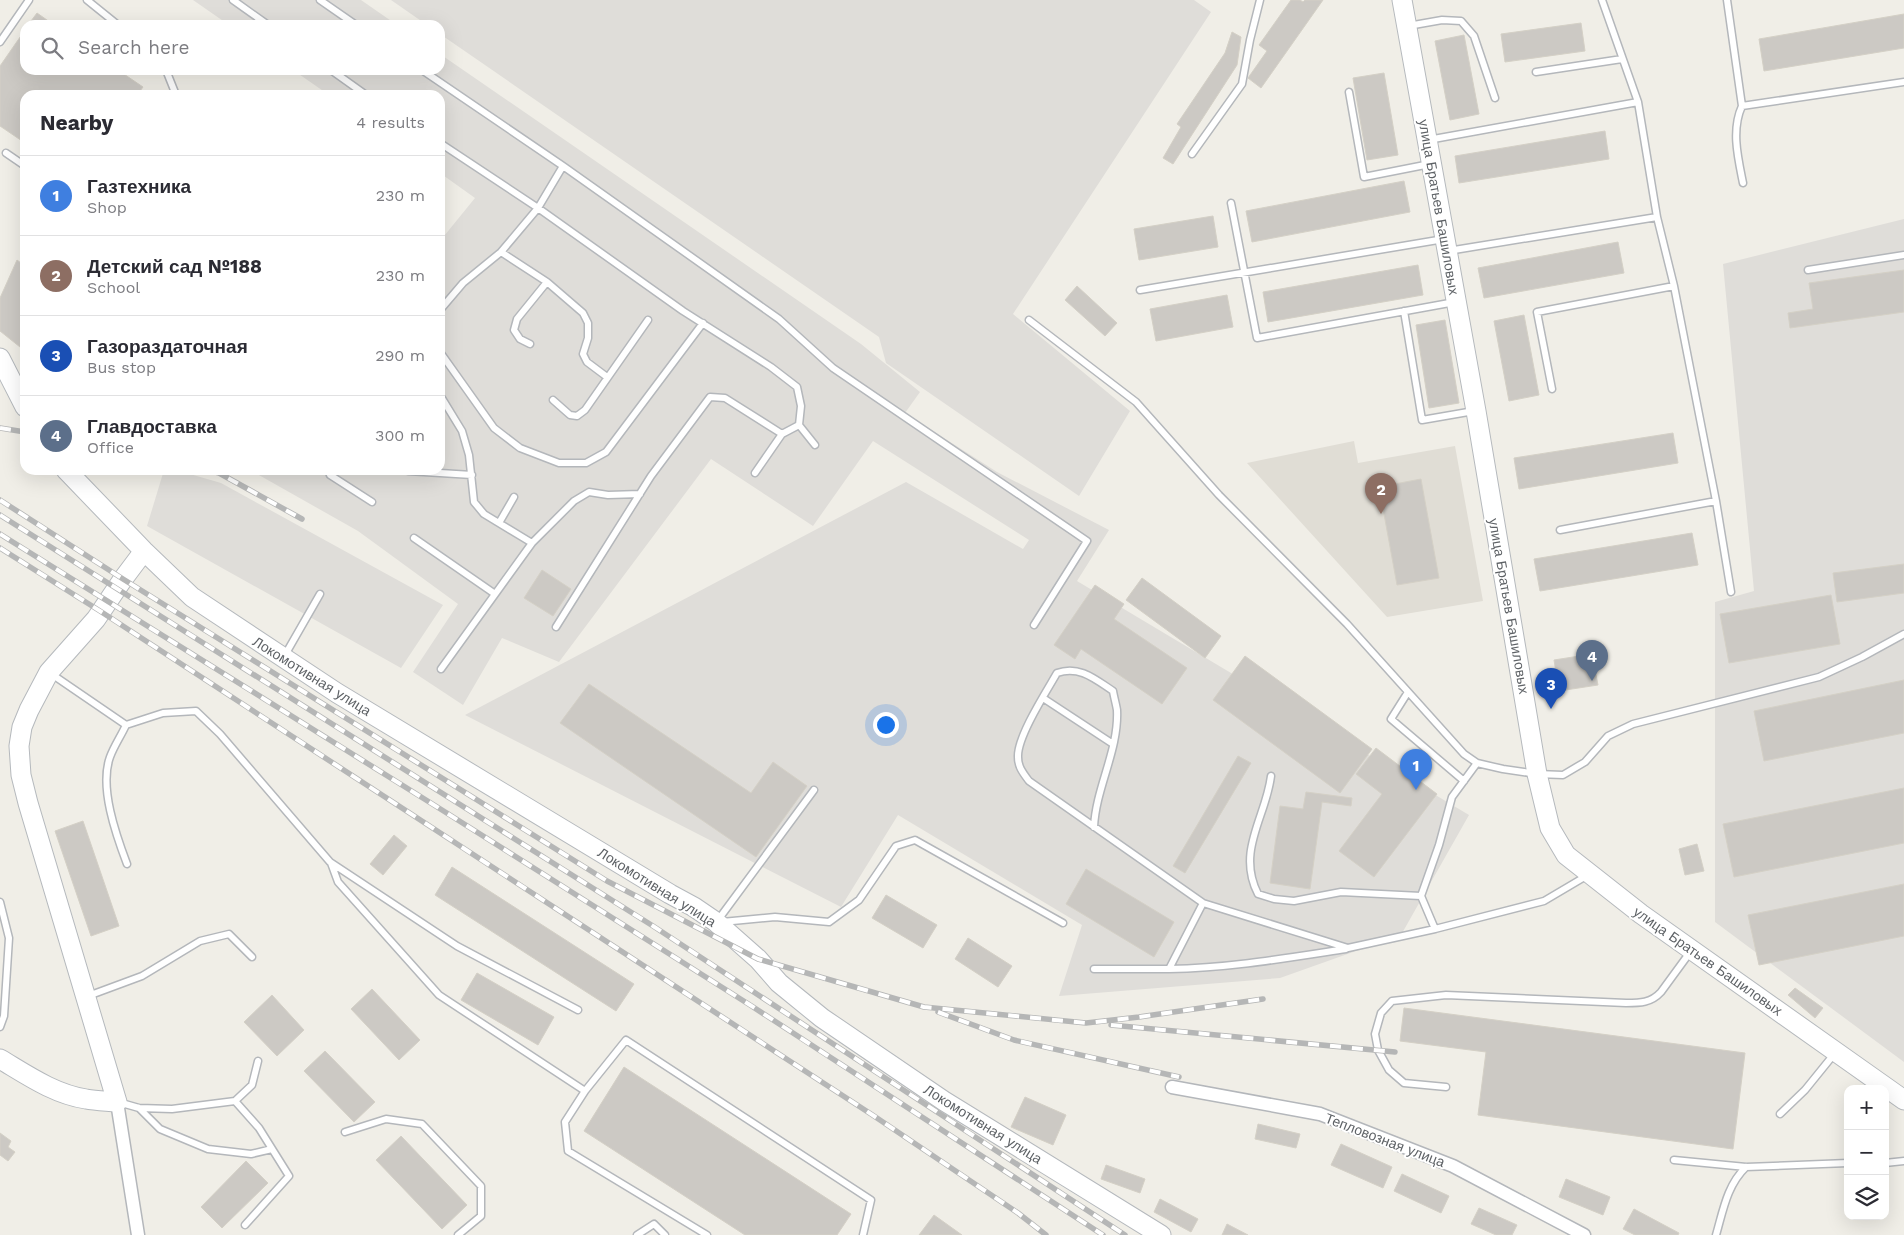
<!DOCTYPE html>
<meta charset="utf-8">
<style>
:root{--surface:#fff;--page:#f7f7f7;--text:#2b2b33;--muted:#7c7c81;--line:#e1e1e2;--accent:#e14c3c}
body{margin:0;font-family:"Work Sans",sans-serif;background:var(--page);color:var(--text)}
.controls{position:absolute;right:15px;bottom:15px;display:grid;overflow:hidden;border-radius:10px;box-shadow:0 5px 20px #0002}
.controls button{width:45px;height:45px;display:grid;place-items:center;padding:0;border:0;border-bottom:1px solid var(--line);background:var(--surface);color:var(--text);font:25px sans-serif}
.you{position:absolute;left:885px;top:724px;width:18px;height:18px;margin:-12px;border:4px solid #fff;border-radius:50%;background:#1a73e8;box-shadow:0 0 0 8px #1a73e833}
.badge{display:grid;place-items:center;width:32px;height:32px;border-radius:50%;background:var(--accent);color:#fff;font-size:16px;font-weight:700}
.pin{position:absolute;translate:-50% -41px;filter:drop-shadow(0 1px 2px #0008)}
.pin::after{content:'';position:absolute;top:26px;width:18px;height:15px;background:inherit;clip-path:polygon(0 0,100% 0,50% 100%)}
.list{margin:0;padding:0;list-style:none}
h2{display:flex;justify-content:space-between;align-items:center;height:65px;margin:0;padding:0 20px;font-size:21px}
h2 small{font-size:16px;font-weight:400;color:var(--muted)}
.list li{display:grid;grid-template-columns:32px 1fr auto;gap:15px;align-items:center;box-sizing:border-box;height:80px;padding:0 20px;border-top:1px solid var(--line)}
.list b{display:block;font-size:19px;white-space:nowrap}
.list p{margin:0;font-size:16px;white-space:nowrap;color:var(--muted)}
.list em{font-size:16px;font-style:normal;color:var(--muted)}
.icon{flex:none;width:28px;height:28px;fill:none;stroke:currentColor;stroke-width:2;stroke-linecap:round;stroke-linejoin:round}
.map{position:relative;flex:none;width:1904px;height:1235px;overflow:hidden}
.search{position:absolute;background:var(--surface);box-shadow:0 5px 20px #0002;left:20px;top:20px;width:425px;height:55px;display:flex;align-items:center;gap:12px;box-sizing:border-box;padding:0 18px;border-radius:15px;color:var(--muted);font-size:19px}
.panel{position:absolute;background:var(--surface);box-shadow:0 5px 20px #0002;left:20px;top:90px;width:425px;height:385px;border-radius:15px}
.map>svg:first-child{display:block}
.industrial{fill:#dfddd9}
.education{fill:#e0ddd5}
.building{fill:#ccc9c4;stroke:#d4d0c6}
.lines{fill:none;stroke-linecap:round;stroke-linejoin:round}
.lane-casing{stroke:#b4b7bb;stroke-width:9}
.street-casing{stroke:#b4b7bb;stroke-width:15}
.secondary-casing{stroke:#b5b9bd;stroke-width:21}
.lane{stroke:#fff;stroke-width:6}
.street{stroke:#fff;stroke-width:12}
.secondary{stroke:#fff;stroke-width:19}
.rail-casing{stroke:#b5b6b6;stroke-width:5.5}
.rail{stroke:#fff;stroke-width:4;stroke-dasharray:11;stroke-linecap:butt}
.labels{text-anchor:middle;stroke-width:4;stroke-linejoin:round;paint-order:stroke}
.street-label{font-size:14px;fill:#5e6266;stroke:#fff}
</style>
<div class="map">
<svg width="1904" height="1235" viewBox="0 0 1904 1235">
<rect width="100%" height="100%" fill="#f0eee7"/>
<path class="industrial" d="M193,0H361L397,25H229Z
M391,0H1194L1211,12L1013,314L1130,411L1079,496L886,363L879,337L440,34V25H427Z
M440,54L861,344L920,392L905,413L997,472L1109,530L1077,581L1469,815L1401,935L1280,978L1059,996L1082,925L898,815L841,907L465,715L906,482L1023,549L1029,540L873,441L813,526L711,459L559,662L502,638L463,705L413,672L458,604L358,531L250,470H440V241L475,198L440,173V95H329L293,70H440Z
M1904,219V1062L1715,922V602L1754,591L1723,264Z
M164,470H176L221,483L443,605L401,668L147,526Z"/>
<path class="education" d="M1354,441L1358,463L1455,446L1483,601L1387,617L1247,463Z"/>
<path class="building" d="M1291,0H1300L1303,2L1305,0H1323L1261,88L1248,78L1267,51L1259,45Z
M37,13L54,25H28Z
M1904,14V48L1764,71L1759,39Z
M1581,23L1585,51L1505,62L1501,34Z
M25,30V70H118L143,87L137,95H25V143L0,126V66Z
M1232,32L1241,37L1237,65L1173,164L1163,158L1181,127L1177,124L1225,53Z
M1464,35L1479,114L1450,120L1435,41Z
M1384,73L1398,155L1367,160L1353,78Z
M1605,131L1609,159L1459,183L1455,156Z
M1404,181L1410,212L1252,242L1246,211Z
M1213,216L1218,247L1139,260L1134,229Z
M1618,242L1624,273L1484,298L1478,268Z
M17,260L25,266V351L0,331V298Z
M1418,265L1423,295L1268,322L1263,292Z
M1904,270V312L1790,328L1788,313L1813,309L1809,283Z
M1077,286L1117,323L1105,336L1065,300Z
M1227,295L1233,327L1156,341L1150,309Z
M1524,315L1539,395L1509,401L1494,321Z
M1445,320L1459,403L1429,408L1416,325Z
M1673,433L1678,463L1519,489L1514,458Z
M1421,479L1439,578L1397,585L1379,487Z
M1692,533L1698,565L1540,591L1534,559Z
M1904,564V593L1837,602L1833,573Z
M542,570L571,589L553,616L524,598Z
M1142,578L1221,636L1205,658L1126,600Z
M1095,585L1124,604L1114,619L1187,668L1162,704L1081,649L1075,659L1054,645Z
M1831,595L1840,644L1729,663L1720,614Z
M1592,654L1598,685L1559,691L1554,660Z
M1245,656L1372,749L1340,793L1213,700Z
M1904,680V733L1764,761L1754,711Z
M589,684L751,793L773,762L807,786L756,857L560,723Z
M1376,748L1437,794L1374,877L1339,851L1382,794L1356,774Z
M1238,756L1251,763L1185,873L1173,866Z
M1904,788V843L1734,877L1723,824Z
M1306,792L1352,798L1351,806L1322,802L1310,889L1270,883L1280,806L1303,809Z
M83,821L119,926L91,936L55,831Z
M394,835L407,846L383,875L370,864Z
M1697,844L1704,871L1685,875L1679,849Z
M452,867L634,984L616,1011L435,895Z
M1086,869L1174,922L1154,957L1066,904Z
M1904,884V936L1759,965L1748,915Z
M886,895L937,925L923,948L872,918Z
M968,938L1012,966L998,987L955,959Z
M477,973L554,1017L538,1045L461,1000Z
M1795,988L1823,1008L1815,1018L1788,995Z
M372,989L420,1040L399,1060L351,1009Z
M272,995L304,1030L277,1056L244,1022Z
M1404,1008L1745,1053L1733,1149L1478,1115L1486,1052L1400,1041Z
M325,1051L375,1102L354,1122L304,1071Z
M624,1067L851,1214L837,1235H745L584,1131Z
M1025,1097L1066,1115L1053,1145L1011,1127Z
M1258,1124L1300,1134L1296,1148L1255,1139Z
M0,1133L11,1141L8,1147L15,1152L8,1161L0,1155Z
M401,1136L467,1205L442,1229L376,1160Z
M1341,1144L1392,1167L1383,1188L1331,1165Z
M246,1161L268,1183L222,1228L201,1207Z
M1106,1165L1145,1179L1140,1193L1101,1179Z
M1402,1174L1449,1196L1441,1213L1394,1191Z
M1566,1179L1610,1197L1603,1215L1559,1197Z
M1160,1199L1198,1219L1191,1232L1154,1212Z
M1479,1208L1517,1225L1512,1235H1496L1471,1224Z
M1634,1209L1679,1233L1678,1235H1635L1623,1229Z
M934,1215L962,1235H919Z
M1227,1224L1248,1235H1222Z"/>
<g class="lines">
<defs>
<path id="lane" d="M87,0L118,25
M233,0L268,25
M320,0L356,25
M1602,0L1638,102L1657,217L1674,286L1716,501L1731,592
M1727,0L1742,106L1904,82
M1408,26L1442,20L1461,21L1474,36L1495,98
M0,42L29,0
M166,70L176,95
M331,70L366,95
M422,70L563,166L779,319L833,368L1087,541L1034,625
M1536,72L1622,59
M1349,92L1364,177L1430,164
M1742,106C1731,130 1738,158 1743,183
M1428,140L1638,102
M440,143L538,208L683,311L771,367L797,387L801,406L799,425L782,434L755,473
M6,153L25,166
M1192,154L1242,84L1250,40L1260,0
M1231,203L1257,338L1455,302
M1448,251L1657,217
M501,252L547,282L583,313L588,323V338L583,354L587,362L607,377
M1808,270L1904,255
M1140,290L1444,239
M440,310L463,283L501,252L538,208L563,166
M1404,311L1422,420L1474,411
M1029,320L1136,402L1219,495L1347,624L1464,754L1477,763L1503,769L1537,774L1563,775L1585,762L1608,736L1633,724L1819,677L1862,657L1904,634
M530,344L520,339L514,330L517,319L547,282
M440,352L494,428L520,448L559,463H586L606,452L703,323
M1552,389L1537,312L1674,286
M440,395L462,431L469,455L474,502L484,514L532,543
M553,400L570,415L577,416L585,410L648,320
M799,425L815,445
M328,470L330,475L372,502
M408,471L472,475
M499,523L514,497
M1560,530L1716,501
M414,538L495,594
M556,627L651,476L710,397L725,398L782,434
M285,655L320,594
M441,669L532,543L574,501L589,492L608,495L640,494
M50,673L126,725L163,713L196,711L220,734L330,862L457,946L578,1010
M1408,692L1391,719L1464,781
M1043,698L1113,744
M126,725C121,736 114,746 110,757C99,787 116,835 127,864
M1271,776C1266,817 1236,851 1258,894L1274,899L1294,901L1341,892L1421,896
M1094,827C1096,787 1119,750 1117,710C1116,704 1114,697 1113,691C1095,679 1079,665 1057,673C1046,692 1017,737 1018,757C1018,767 1023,773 1029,781L1203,903
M331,863L338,882L439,995L585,1091
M0,902L9,938L4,1016L0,1027
M718,920L814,790
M722,922L775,917L829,922L859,900L896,846L915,840L1063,923
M1435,929L1421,896L1439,845L1452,797L1477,763
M1094,969H1169L1203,903L1348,948L1435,929L1544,901L1588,875
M1169,969C1229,968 1287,958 1346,949
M88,996L142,976L200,941L229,934L252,957
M1446,1087L1404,1083L1389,1070L1378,1050L1375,1034L1381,1013L1392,1001L1446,995L1626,1003C1640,1003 1651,1003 1661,992L1691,951
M235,1101L259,1128L289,1176L245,1225
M118,1102L139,1108L172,1109L235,1101L252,1085L258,1061
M139,1108L160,1129L208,1149L251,1154L272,1149
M1780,1114L1805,1090L1835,1053
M345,1132L386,1119L422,1124L481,1186V1216L458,1235
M1674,1160L1746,1167L1848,1163
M1885,1163L1904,1161
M637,1235L654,1224L665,1235
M707,1235L568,1151L565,1122L585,1091L626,1040L871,1200L863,1235
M1716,1235C1723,1211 1727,1185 1746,1167"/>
<path id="street" d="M1172,1087L1320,1114L1453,1166L1584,1235
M117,1102L138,1235"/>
<path id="secondary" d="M1402,0L1476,411L1537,774L1550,828L1566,855L1641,914L1904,1100
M0,358L25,407
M66,470L144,551L192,597L337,693L670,894L694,907L716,922L758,959L779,983L822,1018L944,1101L1161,1235
M0,1059C27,1075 54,1094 86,1099C96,1101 107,1101 117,1102L28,803L21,775L19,746L22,727L29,710L49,672L96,619L123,579L144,551"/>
</defs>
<use href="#lane" class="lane-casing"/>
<use href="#street" class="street-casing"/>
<use href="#secondary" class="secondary-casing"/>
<use href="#lane" class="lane"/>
<use href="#street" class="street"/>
<use href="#secondary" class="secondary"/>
<defs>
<path id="rail" d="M0,428L25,432
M208,470L219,473L302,519
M0,500L123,579L607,881L758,959L924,1007L1086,1023L1139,1017L1263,999
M0,515L653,926L1125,1235
M0,534L442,810L750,1005L1103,1235
M0,548L100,611L874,1116L1018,1213L1046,1235
M938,1012L1014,1040L1179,1077
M1111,1025L1395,1052"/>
</defs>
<use href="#rail" class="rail-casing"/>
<use href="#rail" class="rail"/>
</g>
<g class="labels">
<g class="street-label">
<text transform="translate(1439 207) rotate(80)" y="5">улица Братьев Башиловых</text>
<text transform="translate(1509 606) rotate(80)" y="5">улица Братьев Башиловых</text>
<text transform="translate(312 676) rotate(32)" y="5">Локомотивная улица</text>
<text transform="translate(657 887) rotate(32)" y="5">Локомотивная улица</text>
<text transform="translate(1708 961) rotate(35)" y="5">улица Братьев Башиловых</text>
<text transform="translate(983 1124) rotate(32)" y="5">Локомотивная улица</text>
<text transform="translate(1385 1140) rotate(21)" y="5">Тепловозная улица</text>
</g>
</g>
</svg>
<div class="controls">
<button>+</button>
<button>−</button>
<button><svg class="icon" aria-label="layers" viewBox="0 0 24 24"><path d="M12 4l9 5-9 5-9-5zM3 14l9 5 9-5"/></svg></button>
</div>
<div class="you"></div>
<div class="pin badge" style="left:1416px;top:790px;background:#3f7fe0">1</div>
<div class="pin badge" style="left:1381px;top:514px;background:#8d6e63">2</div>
<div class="pin badge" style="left:1551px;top:709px;background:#1a4fb4">3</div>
<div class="pin badge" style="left:1592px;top:681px;background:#5c6f8a">4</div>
<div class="search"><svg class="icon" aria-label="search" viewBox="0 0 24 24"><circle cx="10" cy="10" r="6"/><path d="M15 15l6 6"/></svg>Search here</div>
<section class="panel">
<h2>Nearby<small>4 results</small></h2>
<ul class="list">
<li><span class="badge" style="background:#3f7fe0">1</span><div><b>Газтехника</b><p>Shop</p></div><em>230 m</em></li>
<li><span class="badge" style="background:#8d6e63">2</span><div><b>Детский сад №188</b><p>School</p></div><em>230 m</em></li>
<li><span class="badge" style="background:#1a4fb4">3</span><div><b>Газораздаточная</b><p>Bus stop</p></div><em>290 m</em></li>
<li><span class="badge" style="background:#5c6f8a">4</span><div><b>Главдоставка</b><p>Office</p></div><em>300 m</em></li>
</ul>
</section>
</div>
